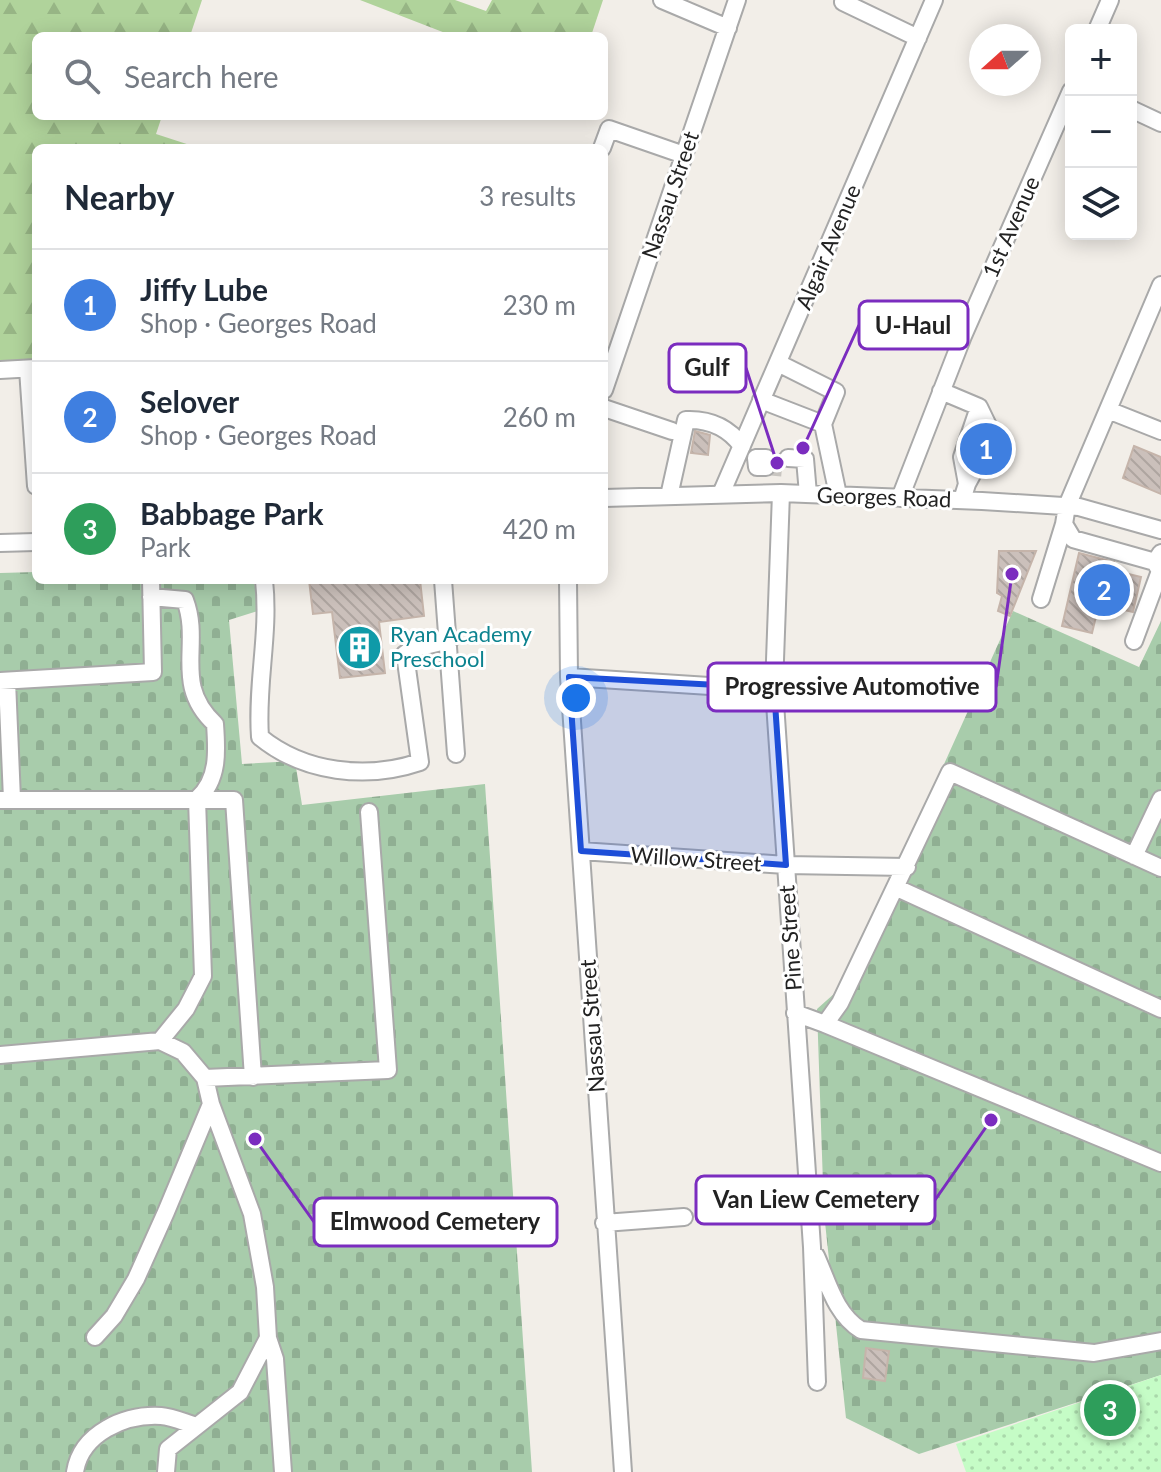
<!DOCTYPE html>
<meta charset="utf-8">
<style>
:root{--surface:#fff;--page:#f2f2f3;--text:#1f2937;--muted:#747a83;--line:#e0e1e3;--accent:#d40010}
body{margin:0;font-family:Lato,sans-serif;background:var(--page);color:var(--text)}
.controls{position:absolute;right:24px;top:24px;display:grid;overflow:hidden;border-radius:12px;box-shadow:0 4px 20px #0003}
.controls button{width:72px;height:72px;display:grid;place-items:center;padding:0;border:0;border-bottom:2px solid var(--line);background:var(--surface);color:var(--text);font:40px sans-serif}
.compass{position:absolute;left:969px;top:24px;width:72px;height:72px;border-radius:50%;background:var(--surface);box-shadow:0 4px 20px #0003;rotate:249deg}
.you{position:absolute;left:576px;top:698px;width:28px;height:28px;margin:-20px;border:6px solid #fff;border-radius:50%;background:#1a73e8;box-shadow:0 0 0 12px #1a73e833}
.badge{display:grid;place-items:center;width:52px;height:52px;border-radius:50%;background:var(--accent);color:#fff;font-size:26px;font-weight:700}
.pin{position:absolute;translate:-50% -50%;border:4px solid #fff;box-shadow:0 2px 8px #0006}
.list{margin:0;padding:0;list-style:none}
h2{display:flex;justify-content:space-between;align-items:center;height:104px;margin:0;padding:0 32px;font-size:34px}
h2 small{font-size:26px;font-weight:400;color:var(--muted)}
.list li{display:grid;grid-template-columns:52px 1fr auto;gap:24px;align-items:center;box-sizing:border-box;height:112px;padding:0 32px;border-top:2px solid var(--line)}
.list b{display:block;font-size:30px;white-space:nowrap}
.list p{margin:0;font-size:26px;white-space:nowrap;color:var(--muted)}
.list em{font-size:26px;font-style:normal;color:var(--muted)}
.icon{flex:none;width:44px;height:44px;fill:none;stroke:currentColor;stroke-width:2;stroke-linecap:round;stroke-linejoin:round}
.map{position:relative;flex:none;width:1161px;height:1472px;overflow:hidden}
.search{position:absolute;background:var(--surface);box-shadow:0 4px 20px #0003;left:32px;top:32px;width:576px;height:88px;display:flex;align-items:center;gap:20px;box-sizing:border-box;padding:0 28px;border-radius:12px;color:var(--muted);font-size:30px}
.panel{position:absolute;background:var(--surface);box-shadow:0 4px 20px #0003;left:32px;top:144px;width:576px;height:440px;border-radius:12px}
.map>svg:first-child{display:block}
.forest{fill:url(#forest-firs)}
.cemetery{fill:url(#cemetery-stones)}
.park{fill:url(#park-dots)}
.building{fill:url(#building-back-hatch);stroke:#c5b4aa;stroke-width:2}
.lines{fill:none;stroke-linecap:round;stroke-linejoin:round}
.minor-tunnel{stroke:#c8c5c0;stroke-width:16;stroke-dasharray:16 8;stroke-linecap:butt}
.minor-casing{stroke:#a9a9a9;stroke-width:20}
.minor{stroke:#fff;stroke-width:16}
.marked{fill:#1d4ed8;fill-opacity:0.2;stroke:#1d4ed8;stroke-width:6;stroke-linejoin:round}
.labels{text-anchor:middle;stroke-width:6;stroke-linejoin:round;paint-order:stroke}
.street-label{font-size:22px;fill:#222;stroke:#fff}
.culture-label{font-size:22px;fill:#0d838f;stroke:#fff;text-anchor:start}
.leader{fill:none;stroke:#7b2cbf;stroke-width:3}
.callout-dot{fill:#7b2cbf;stroke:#fff;stroke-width:3}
.callout{fill:#fff;stroke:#7b2cbf;stroke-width:3}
.callout-label{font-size:24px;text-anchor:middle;font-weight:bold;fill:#222}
</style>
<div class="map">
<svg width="1161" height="1472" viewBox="0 0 1161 1472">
<defs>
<pattern id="forest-firs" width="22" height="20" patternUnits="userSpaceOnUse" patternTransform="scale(2)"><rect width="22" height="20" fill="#b0d39b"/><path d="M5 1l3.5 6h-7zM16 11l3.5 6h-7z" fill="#97b585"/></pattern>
<pattern id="cemetery-stones" width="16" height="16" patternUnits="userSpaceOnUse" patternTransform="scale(2)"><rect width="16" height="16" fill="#a8ccab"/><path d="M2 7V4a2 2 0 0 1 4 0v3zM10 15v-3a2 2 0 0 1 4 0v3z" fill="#90af93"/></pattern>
<pattern id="park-dots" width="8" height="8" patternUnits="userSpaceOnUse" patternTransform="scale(2)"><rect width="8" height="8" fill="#c5fcc6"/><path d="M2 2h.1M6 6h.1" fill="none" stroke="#a9d8aa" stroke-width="1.8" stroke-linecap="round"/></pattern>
<pattern id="building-back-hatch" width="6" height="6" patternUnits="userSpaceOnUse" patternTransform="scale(2)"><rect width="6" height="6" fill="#cbc0bb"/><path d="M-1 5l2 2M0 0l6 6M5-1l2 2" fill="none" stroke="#aea5a0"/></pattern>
</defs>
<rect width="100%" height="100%" fill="#f2eee8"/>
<path class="forest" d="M0,0H202L190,36H36V116H162L156,134L199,148H36V361L0,363Z
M360,0H455L486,11L492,0H603L591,36H453Z"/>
<path class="cemetery" d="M36,572V580H254L258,611L229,620L242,764L295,761L302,805L485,784L532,1472H0V573Z
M1013,611L1139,667L1161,621V1375L919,1454L846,1418L824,1213L817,1009L845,984Z"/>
<path class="park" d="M1161,1375V1472H966L956,1444Z"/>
<path class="building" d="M695,431L710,435L708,455L691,453Z
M1134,446L1161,457V494L1123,478Z
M999,551H1036L1010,616L998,611L1002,596L997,593Z
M1079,553L1114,562L1112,570L1141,577L1133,612L1099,604L1092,633L1062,626Z
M309,580H420L424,616L379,622L385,673L340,678L332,612L313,614Z
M866,1348L889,1351L885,1381L863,1378Z"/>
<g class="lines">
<path class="minor-tunnel" d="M766,467L788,469"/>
<defs>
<path id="minor" d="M662,0L728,28
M843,2L918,38
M1097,30L1110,0
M1131,109L1161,123
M602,148L609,129L684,155
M1161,285L1067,506L1064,524L1073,539L1155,562L1161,553
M778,363L836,392L823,424L838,495
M28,369L36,486
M0,370L36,368
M604,390L737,0
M941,391L979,407L962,457L967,484L962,500
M761,400L823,424
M604,408L672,431
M1108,410L1161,431
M788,458L805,459L808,494
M766,467H757L756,458H766
M967,484L993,436L979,407
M781,493L774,688L812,1247L817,1382
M721,494L934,0
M669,496L686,420C709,419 728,427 742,446
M604,498L781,493L982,501L1079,507L1161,530
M900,498L963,336L1071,91
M0,543L36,542
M264,580C270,634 256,684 260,737C304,773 367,780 420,762L405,654L412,649L450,640
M443,580L456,754
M568,580L569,677L623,1472
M151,597L185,600C202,645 172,684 215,724C217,751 219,780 197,799L203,976L186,1009L160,1041
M1041,599L1064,524
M1134,641L1160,571L1155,562
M569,677L959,702
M0,681L153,672L151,580
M7,681L12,799
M0,800H234L253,1077
M581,851L786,865L907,867
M1134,856L1161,799
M897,888L1161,1009
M795,1013L825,1024L840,1003L950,772L1161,868
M825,1024L1161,1163
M0,1055L160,1041L183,1052L205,1078L388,1070L369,812
M604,1223L684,1217
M816,1256C828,1282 835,1314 861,1330L1094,1353L1161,1341
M95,1337L114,1316L136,1279L166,1212L211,1104L205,1078
M268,1338L275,1359L283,1472
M75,1472C81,1433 125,1414 161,1416C173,1417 186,1423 197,1426
M166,1472L168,1449L240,1392L268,1338L265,1287L252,1214L211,1104"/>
</defs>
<use href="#minor" class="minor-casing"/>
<use href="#minor" class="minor"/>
</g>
<path class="marked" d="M569,677L774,688L786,865L581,851Z"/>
<defs>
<symbol id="building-disc" viewBox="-11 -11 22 22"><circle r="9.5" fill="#0f9aa8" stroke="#fff"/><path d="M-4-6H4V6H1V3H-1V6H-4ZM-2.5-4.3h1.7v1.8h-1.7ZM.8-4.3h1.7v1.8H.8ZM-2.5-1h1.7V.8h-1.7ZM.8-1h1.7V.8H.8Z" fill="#fff"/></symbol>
</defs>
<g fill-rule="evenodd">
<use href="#building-disc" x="334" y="622" width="51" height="51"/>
</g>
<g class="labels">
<g class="street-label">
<text transform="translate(670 195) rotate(-71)" y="8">Nassau Street</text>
<text transform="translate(1011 227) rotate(-66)" y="8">1st Avenue</text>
<text transform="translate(828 247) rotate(-67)" y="8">Algair Avenue</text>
<text transform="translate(884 497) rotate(2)" y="8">Georges Road</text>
<text transform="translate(696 859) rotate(4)" y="8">Willow Street</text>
<text transform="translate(790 938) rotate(-94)" y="8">Pine Street</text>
<text transform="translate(592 1026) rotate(-94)" y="8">Nassau Street</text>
</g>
<g class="culture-label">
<text x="390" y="642">Ryan Academy<tspan x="390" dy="25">Preschool</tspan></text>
</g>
</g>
<path class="leader" d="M803 448L859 325M777 463L746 368M1012 574L996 687M991 1120L935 1200M255 1139L314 1222"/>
<g class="callout-dot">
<circle cx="803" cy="448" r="8"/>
<circle cx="777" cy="463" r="8"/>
<circle cx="1012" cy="574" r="8"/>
<circle cx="991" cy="1120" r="8"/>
<circle cx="255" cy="1139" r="8"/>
</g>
<g class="callout">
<rect x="859" y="301" width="109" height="48" rx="8"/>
<rect x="669" y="344" width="77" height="48" rx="8"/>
<rect x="708" y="663" width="288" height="48" rx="8"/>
<rect x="696" y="1176" width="239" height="48" rx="8"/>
<rect x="314" y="1198" width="243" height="48" rx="8"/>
</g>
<g class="callout-label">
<text x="913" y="334">U-Haul</text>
<text x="707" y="376">Gulf</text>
<text x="852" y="695">Progressive Automotive</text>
<text x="816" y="1208">Van Liew Cemetery</text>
<text x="435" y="1230">Elmwood Cemetery</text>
</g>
</svg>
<div class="controls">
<button>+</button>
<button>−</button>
<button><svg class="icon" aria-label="layers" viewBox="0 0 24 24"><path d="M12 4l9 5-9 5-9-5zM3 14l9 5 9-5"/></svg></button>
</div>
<svg class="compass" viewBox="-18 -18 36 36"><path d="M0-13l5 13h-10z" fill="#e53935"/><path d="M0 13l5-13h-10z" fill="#747a83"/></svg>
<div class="you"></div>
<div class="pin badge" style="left:986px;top:449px;background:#3f7fe0">1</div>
<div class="pin badge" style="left:1104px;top:590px;background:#3f7fe0">2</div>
<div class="pin badge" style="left:1110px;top:1410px;background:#2e9e5b">3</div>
<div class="search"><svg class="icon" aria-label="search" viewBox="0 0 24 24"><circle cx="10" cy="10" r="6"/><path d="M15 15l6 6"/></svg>Search here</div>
<section class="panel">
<h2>Nearby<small>3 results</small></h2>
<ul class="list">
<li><span class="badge" style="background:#3f7fe0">1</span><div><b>Jiffy Lube</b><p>Shop · Georges Road</p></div><em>230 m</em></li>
<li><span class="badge" style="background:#3f7fe0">2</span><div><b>Selover</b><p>Shop · Georges Road</p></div><em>260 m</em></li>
<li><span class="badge" style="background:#2e9e5b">3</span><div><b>Babbage Park</b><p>Park</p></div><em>420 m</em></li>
</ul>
</section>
</div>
